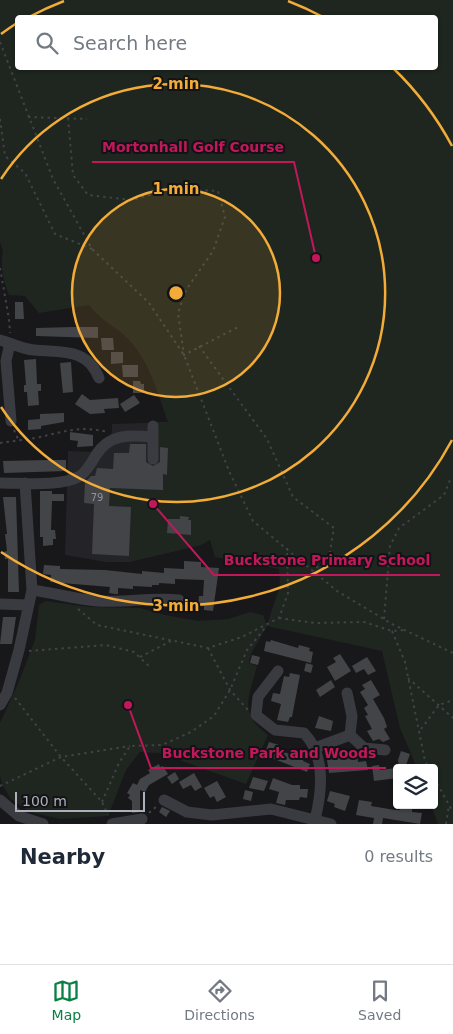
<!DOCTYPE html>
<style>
:root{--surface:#fff;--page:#f6f6f7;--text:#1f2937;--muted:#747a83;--line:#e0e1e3;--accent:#0b8043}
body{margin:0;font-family:"DejaVu Sans",sans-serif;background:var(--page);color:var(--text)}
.controls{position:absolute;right:15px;bottom:15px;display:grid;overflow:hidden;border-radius:5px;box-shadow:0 1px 4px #0004}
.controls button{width:45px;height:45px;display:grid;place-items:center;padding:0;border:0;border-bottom:1px solid var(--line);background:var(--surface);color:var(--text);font:25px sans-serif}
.scale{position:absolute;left:15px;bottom:12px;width:130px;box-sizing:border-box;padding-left:5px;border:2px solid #abb0ba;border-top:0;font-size:14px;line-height:18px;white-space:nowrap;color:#abb0ba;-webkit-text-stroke:4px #131316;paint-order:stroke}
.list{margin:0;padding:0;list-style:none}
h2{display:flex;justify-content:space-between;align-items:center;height:65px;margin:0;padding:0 20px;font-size:21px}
h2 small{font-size:16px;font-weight:400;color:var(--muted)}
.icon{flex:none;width:28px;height:28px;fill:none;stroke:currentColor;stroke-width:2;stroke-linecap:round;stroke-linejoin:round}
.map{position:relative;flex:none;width:453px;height:824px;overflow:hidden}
.search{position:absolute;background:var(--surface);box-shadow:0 1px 4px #0004;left:15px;right:15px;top:15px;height:55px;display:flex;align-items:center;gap:12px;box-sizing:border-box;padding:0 18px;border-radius:5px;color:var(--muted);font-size:19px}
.sheet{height:140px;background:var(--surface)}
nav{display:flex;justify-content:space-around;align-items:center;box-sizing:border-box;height:70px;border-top:1px solid var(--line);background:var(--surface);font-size:14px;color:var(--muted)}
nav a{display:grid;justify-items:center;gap:2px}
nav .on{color:var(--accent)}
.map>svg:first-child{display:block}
.built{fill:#242428}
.green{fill:#1e261f;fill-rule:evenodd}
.building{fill:#424448}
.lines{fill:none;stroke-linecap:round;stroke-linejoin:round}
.path{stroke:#3f4247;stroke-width:2;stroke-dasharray:2.5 4;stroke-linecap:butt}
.minor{stroke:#393b40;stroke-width:11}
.ring{fill:none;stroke:#f3ac38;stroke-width:2.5}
.labels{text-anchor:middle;stroke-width:4;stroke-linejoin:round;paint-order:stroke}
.number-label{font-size:10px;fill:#91959e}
.centre{fill:#f3ac38;stroke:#131316;stroke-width:2.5}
.ring-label{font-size:15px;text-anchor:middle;font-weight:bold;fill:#f3ac38;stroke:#131316;stroke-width:4;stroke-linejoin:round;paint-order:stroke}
.leader{fill:none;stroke:#c2185b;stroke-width:2}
.callout-dot{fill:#c2185b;stroke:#131316;stroke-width:2}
.callout-label{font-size:14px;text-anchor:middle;font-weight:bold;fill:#c2185b;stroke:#131316;stroke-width:4;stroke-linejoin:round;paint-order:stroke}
</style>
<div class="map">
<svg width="453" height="824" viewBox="0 0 453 824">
<rect width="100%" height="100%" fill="#18181b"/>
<path class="built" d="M205,421L201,545L129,562H106L65,555L68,451L94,452L112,433V424Z"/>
<path class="green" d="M0,0H453V824H438L431,805H434V768H417L400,728L382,651L267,626L251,654L249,663L257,666C249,697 238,713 268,735L246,784L160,753L140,752L126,770L108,816L60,819L30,812L11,799L2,784L0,775V723L18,684L35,640L39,605L46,601L90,607L140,608L165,615L198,621L228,619L250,612L263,615L267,625L280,586L279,569L215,557L210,540L201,545L129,562L131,508L109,506L110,488L129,489V480L141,481V490H163V474H167L168,448L156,447L157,422H168C158,394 150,363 130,341C118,327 103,323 89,305L39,313L25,296L9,295C3,280 0,266 3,251L0,242ZM18,18H436V68H18Z"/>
<path class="building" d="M15,302H23L24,319H15Z
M74,327H98V338L36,336V328Z
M101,338H113L114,350H102Z
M111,352H123V363L111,364Z
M36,359L37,384H41V391H38L39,405L28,406L27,392H24V385H26L24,360Z
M71,362L73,392L63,393L60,363Z
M122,365H138V377H123Z
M133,381H140L141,384H144V393H133Z
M82,394L90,400L118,398L119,408L104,409L105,413L90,414L75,404Z
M134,395L140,403L125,412L120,404Z
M64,413V422L41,426V429L28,430V420L40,419V414Z
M70,432L93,435V446L77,447L78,441L70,440Z
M130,444H146V462L153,466L160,462V447L168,448L167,475L163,474V490L110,488L109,506L131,507L129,556L92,554L94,504L84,503L85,482L91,476H95L97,468L113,469L114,453H129Z
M48,460H66V471L4,473L3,461Z
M40,491H52V494H64V501H52L51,530H55L56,539H53V545L43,546V537H40Z
M3,497H16L19,592H8V559H5L4,552L7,551L5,534H7Z
M180,516L189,517L188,520H191V535L167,533L168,519H180Z
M184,561L201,562V567L219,568L213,611L204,610V606L198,605L199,596H203L204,580L175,579V584L159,583V585H152V587L133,586V589L118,588V594H115L109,593L110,587L50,582L51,575L43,574L44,565L60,566V569L105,570L142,574V571L164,573V568L184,569Z
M3,617H16L12,644H0Z
M271,640L298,648L299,645L310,648L309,651L313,652L311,663L264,651L266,641L270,642Z
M340,654L351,671L335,681L327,667L336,662L333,658Z
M252,655L260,657L258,665L250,663Z
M367,657L376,671L368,675L364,669L356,673L352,666Z
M306,663L313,665L311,673L304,671Z
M290,673L300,675L292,717H290L288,722L277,720L281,704L271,701L273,693L280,694L284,676L289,677Z
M331,680L335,687L320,697L316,690Z
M371,680L380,695L373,699L384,718L387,727L384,729L390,739L383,742L379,739L373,741L367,731L372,729L365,716L368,715L364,708L368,705L360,692L365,689L362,685Z
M319,716L333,721L331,731L315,728Z
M269,742L279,745L278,750L295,756L297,751L305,754L303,761L310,764L307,772L264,755Z
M401,751L410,754L405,768H399L398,760Z
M357,753L358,762L366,761L368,770L329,773L327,760Z
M159,764L160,767L163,766L168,774L149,785L145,792L140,790V812L132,813V801L128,798L130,795L127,793L133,783L137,785L140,779L150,773L148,770Z
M379,765L380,770L397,768V778L374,781L372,766Z
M175,772L179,779L172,784L167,777Z
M194,773L202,787L195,791L191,785L183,789L179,782Z
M253,777L268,781L264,791L249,788Z
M273,778L292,785H300V789H308L307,798L300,797L299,800H286L285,805L276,803L279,792L269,789Z
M217,781L226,797L217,802L214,796L210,798L204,788Z
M245,790L253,792L251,801L243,799Z
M330,791L350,796L345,811L334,807L335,804L327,801Z
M359,800L372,802L371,806L395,810H400V807L412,809V812L422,813L420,824L383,818L382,824H373L374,818L356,815Z
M162,807L170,811L166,817L159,812Z"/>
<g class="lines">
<path class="path" d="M388,18L396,16
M0,42L53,179L92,249L149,303L184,355L229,471L253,521L337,591L392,624L453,653
M28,117L87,119
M68,118L73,175L88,195L132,200L168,189L218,191L225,217L213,251L186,290L178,313L184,355L238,327
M0,119L5,156L25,173L55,234L92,249
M0,268L9,319L10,333
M199,346L267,439L293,497L334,528L330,552L315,570
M14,430L18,439
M0,443C12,441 24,440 35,438C65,432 77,425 108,432
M78,609L97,625L208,648L242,637L279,618L288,593L287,548
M279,618L315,623L364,622L392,631L405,630
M384,619L390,546L399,528L444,495L450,480H453
M392,631L405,662L425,761L429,768
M208,648L230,690L248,710
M29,651L106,645L134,652L150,667
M140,657L171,641
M408,678L453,718
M15,698L61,757L102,802L108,815
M421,729L439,705L453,700
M434,778L453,812
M0,786L61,757L130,746
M102,802L119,763L130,746L162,745L191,732L214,716L230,690L247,650L265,628
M149,813L157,806
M446,824L449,805"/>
<path class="minor" d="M0,340C11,343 22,349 34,350C60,353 87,347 99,378
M10,343L6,361L11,421
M153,459V426
M0,483C21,483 62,487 80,476C86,472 92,462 96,455C110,433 130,435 153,437
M32,590C54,593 75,599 97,601C125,603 152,597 179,600
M0,604L28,605
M278,671L258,697L256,715L275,730L304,733C326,756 322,791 315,820
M0,705L7,693L19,650L32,590L25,483
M350,735L364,748L385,750
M315,748L350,735L352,716L347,693
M0,800L19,816L43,824
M164,800L187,812L212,815L271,809L331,824
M112,824L142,819"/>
</g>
<circle cx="176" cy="293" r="104" fill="#f3ac38" fill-opacity=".12"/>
<g class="ring">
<circle cx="176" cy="293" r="104"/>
<path d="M1 179A209 209 0 1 1 1 407"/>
<path d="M452 440A313 313 0 0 1 1 552M1 34A313 313 0 0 1 17 23M29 17A313 313 0 0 1 64 1M288 1A313 313 0 0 1 323 17M393 68A313 313 0 0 1 452 146"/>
</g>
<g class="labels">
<g class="number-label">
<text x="97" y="501">79</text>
</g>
</g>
<circle cx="176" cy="293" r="8" class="centre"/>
<g class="ring-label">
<text x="176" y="89">2 min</text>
<text x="176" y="194">1 min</text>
<text x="176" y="611">3 min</text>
</g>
<path class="leader" d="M316 258L294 162H92M153 504L214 575H440M128 705L151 768H386"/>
<g class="callout-dot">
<circle cx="316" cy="258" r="5"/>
<circle cx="153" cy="504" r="5"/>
<circle cx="128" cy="705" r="5"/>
</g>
<g class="callout-label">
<text x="193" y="152">Mortonhall Golf Course</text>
<text x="327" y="565">Buckstone Primary School</text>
<text x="269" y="758">Buckstone Park and Woods</text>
</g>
</svg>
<div class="controls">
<button><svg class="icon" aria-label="layers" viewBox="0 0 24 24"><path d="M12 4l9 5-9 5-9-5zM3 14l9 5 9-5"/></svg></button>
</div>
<div class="scale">100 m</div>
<div class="search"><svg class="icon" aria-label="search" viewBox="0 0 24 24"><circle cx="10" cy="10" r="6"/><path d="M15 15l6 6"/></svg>Search here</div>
</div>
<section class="sheet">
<h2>Nearby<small>0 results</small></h2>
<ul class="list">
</ul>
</section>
<nav>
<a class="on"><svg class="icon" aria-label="map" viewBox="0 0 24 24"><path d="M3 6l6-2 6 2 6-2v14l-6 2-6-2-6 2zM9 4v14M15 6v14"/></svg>Map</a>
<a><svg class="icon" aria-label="directions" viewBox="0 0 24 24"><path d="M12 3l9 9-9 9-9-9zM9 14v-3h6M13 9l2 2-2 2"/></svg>Directions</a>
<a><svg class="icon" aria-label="saved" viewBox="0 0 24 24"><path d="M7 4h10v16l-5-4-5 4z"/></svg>Saved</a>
</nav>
